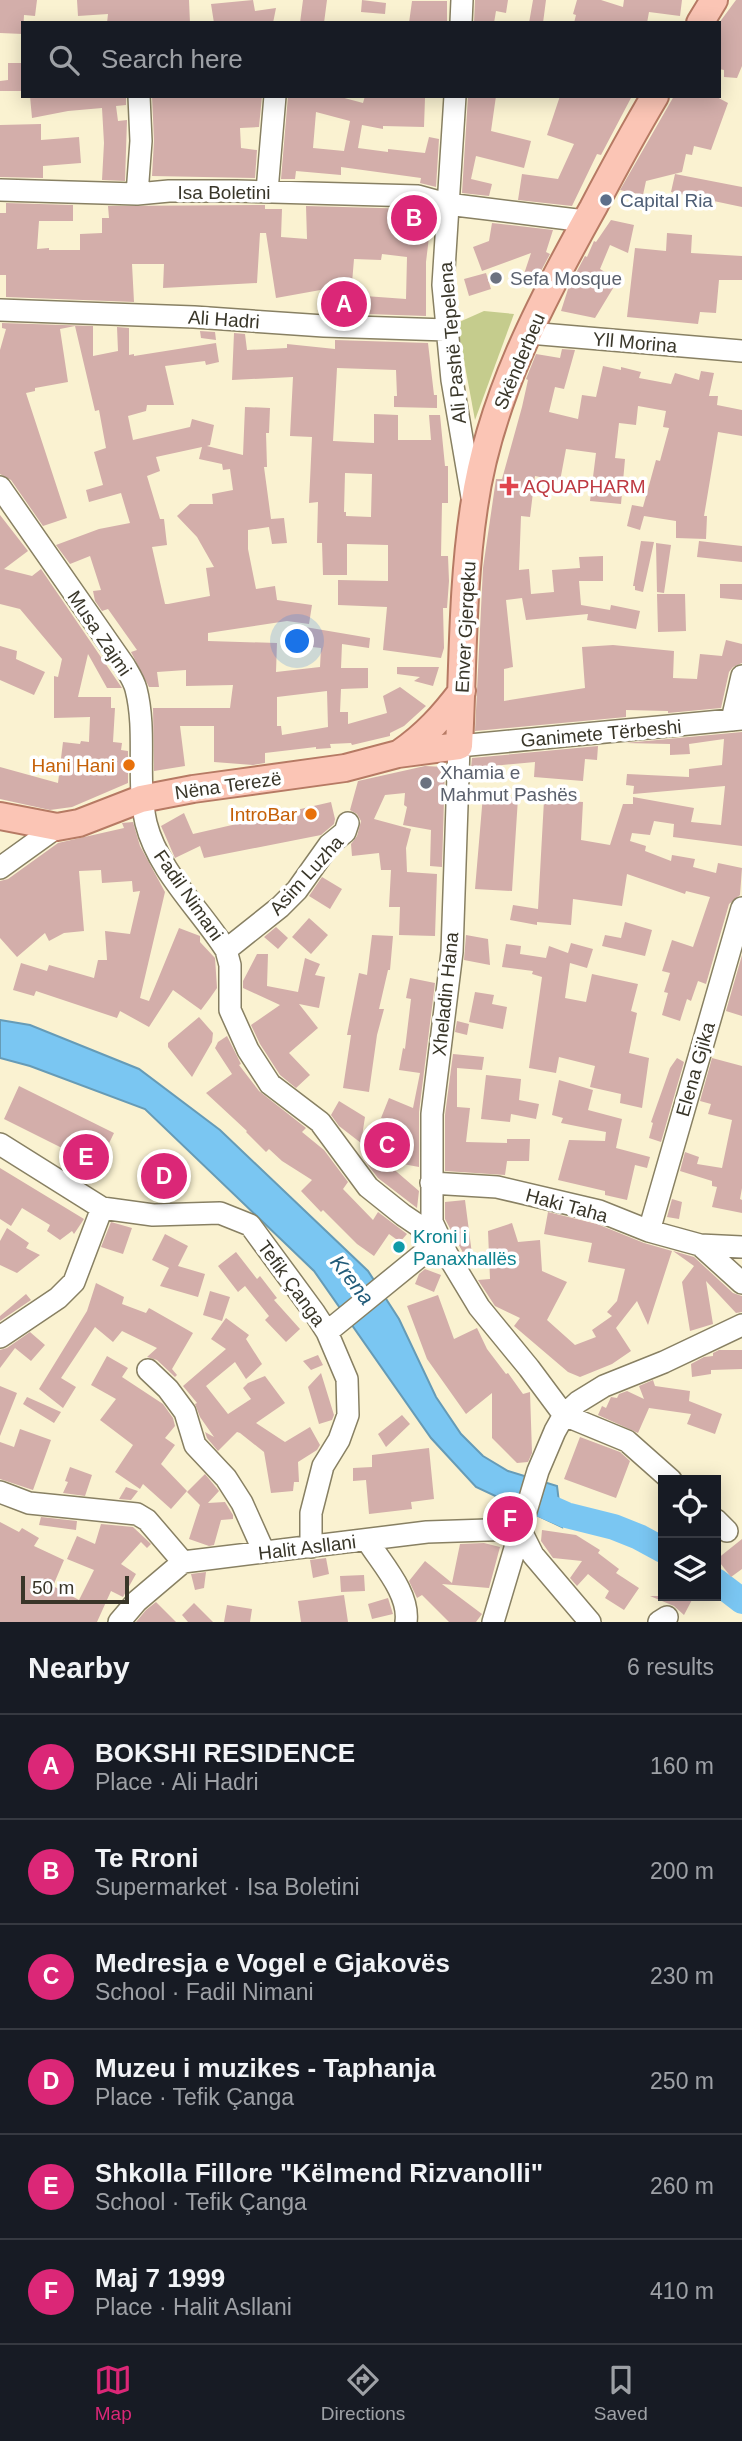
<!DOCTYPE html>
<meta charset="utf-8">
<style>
:root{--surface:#171b24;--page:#242831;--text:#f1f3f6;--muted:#9ea1a6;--line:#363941;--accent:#db2777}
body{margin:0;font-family:Arial,sans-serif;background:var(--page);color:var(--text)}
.controls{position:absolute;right:21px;bottom:21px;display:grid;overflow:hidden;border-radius:0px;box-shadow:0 4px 18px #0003}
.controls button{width:63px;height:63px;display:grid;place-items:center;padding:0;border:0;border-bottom:2px solid var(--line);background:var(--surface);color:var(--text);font:35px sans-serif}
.scale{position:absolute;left:21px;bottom:18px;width:108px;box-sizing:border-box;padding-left:7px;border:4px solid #393629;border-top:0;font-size:19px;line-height:24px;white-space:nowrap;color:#393629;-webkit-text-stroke:5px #fff;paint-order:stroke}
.you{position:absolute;left:298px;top:642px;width:24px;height:24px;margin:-18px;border:5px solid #fff;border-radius:50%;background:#1a73e8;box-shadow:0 0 0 10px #1a73e833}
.badge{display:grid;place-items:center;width:46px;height:46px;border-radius:50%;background:var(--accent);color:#fff;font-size:23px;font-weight:700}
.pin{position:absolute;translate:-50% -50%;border:4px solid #fff;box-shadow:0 2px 7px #0006}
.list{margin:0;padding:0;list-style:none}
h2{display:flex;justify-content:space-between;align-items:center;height:91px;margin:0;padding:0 28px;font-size:30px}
h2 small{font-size:23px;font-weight:400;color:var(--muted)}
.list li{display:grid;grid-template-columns:46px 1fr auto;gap:21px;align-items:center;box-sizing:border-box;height:105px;padding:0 28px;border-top:2px solid var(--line)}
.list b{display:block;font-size:26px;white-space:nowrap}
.list p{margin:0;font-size:23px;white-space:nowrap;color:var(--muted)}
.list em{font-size:23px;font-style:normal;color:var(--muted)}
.icon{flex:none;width:38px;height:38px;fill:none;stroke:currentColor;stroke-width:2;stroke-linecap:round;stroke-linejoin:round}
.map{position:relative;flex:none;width:742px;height:1622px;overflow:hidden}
.search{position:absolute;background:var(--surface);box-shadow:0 4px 18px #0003;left:21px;right:21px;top:21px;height:77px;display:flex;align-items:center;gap:18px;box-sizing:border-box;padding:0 24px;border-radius:0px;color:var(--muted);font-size:26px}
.sheet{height:721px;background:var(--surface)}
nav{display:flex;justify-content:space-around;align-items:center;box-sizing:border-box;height:98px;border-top:2px solid var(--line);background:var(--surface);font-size:19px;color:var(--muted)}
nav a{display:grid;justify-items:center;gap:4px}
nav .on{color:var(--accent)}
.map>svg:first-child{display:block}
.green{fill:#c5cc8d}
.water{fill:#7ac6f2;stroke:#669bb6;stroke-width:2}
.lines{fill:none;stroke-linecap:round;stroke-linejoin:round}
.river{stroke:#7ac6f2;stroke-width:26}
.building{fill:#d3aeaa;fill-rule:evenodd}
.minor-casing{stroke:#888063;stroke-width:24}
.major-casing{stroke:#b67a64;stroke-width:30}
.minor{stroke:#fff;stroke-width:21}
.major{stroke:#fbc5b5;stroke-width:26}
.service-dot{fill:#5c6f8a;stroke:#fff;stroke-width:2.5}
.worship-dot{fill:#6b7280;stroke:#fff;stroke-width:2.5}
.health-dot{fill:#e0444e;stroke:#fff;stroke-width:2.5}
.food-dot{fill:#e8710a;stroke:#fff;stroke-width:2.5}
.culture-dot{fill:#0f9aa8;stroke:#fff;stroke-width:2.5}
.labels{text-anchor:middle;stroke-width:7;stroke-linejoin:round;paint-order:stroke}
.street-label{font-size:19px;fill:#393629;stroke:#fff}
.service-label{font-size:19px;fill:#4e5e75;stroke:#fff;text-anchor:start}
.worship-label{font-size:19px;fill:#5b616d;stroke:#fff;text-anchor:start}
.health-label{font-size:19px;fill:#be3a42;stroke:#fff;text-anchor:start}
.food-label{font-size:19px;fill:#c56008;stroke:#fff;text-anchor:end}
.culture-label{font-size:19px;fill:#0d838f;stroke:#fff;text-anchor:start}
.water-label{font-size:21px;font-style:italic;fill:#215b79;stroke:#fff}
</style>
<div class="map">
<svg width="742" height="1622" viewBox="0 0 742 1622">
<rect width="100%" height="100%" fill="#faf2d1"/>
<path class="green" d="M484,311L514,314L475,420L457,323Z"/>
<path class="water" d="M0,1020L30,1025L139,1069L220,1130L368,1271L399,1319L436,1397L461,1434L483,1456L508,1471L557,1486L562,1527L476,1487L431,1438L314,1271L145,1109L30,1066L0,1058Z"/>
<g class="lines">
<path class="river" d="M530,1499L566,1515L614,1527L639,1537L663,1550
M716,1581L742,1601"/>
</g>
<path class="building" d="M0,0H37L35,16L24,15L23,34L0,33Z
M77,0H189L190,23H107L108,14L78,16Z
M253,0L255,11L276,8L273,23H214L211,4Z
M303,0H327L324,23H300Z
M362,0L386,3L385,14L361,12Z
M475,0H508L506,13L496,11L494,23H474Z
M533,0H546L543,23H529Z
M577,0H601L623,7L624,0H682L680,16L649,12L647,23H574L576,15L573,14Z
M736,0H742V66L737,78L724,77V70L719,69V23Z
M412,1H447V23H409Z
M8,63H23V91H0V81L8,80Z
M30,96H126V105L116,106L118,121L127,120L125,181L102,180L104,143L102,108L68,111L32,118Z
M152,96H262L259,127L240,128L241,148L257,150L255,178L152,176L154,141Z
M288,96H337L363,103L365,96L425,98L424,127L383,126V129L362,125L358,148L388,152V149L425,153L429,137L439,139L436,187L420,183L421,178L341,167V175L296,171L295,179H281ZM316,112L350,121L344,151L313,148Z
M468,96H496L491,131L531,141L524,168L476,156L471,179L492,184L489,196L462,193Z
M560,96H632L601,155L597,154L572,206L518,200L522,174L558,179L574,144L547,135Z
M674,96H715L728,103L711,150L694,146L692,155L686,154L682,172L646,181L643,195L620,190Z
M41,124V140L79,137L81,163L43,166V178L0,177V125Z
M675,174L742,187V207L671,192Z
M6,203L73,205V221H39L37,249L49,248V250H80V234L102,233V218H109L108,206L265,205V209H282L281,237L307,239L306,206L416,209L428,212L425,237H429L426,262V316L337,313V310L323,308L326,289L276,298L266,233H260L257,283L163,288L164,264H132L134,302L6,297V275H0V213H6ZM382,254L407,257L406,299L351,295L354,259L381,260Z
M611,220L634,225L628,253L610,245L600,269L618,280L595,318L561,311L569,286L585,256L587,257L594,241L596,242Z
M492,223L553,230L546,252L550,254L534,284L522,280L531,253L482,271L473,247L489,241Z
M667,233L692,235L691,253L742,256V280H719L716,313L700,312L698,324L627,317L635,248L666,251Z
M486,273L491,289L469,296L464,279Z
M2,323L93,326V356L118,351L117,327L129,328V355L134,354V356L216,343L219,362L206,365L205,361L165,366L174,405H147L146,411L128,416L133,440L190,427L192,419L214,425L210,445L207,446L243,455L245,407L270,408L269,433H266L267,467H264L271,519L284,518L287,543L272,544L269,527L248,530V549L256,589L275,586L277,600L312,605L309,624L287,621L208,633V641L277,643L276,672L320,667L321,648L303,646L305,627L370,638L369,648L342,644L341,668H368V688L341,689L340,712H348V724L387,713L383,696L400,687L426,706L404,726L390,733V736L352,745L351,743L330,744L331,748L316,749V747L265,753V763L253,765L214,762V726H180L185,766L154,771L153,708H230L233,685L186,686V670L157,672L159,687H149L131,652L137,650L108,609L102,611L95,601L93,591L101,590L90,556L70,564L56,545L99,529L130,523L121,493L89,502L86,490L103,485L94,452L106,448L99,410L95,411L75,326L60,329L68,382L35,388V391L26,393L67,518L43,526L11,480L0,474V350L6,329L2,328ZM202,447L199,459L222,464L223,470L230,469L233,490L212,494L213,504H190L177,516L197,537L214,567L206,568L210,596L168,604H165L152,547L167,545L164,519H160L147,476L160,471L156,457ZM327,691L328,727L282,735L281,726H277V697Z
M200,331L215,332L216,340L201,338Z
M234,333L245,334L247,350L287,348V344L335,349V340L428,343L434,395H437V408L394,407V396H397L396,370L337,368L333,441L374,443V414L398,415V440H431L429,415H440L445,466H448V503H442L441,556H448L449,581L447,608H443L444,648L441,658L383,650L387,607L338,605V580L388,581V545L347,544V575H323L322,543H317L318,502L309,503L312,437L290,436L293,377L232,380ZM345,473L372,474L371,517L346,516V512H344Z
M562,349L575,350L564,389L555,387L549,412L578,419L582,395L596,397L603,366L621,370V367L641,372L639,378L671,384L675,373L699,380L701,371L714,373L709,396H718L717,405L742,410V436L718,432L704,516H707L706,539L676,538V521L644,516L640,530L627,526L632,505L643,507L656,460L660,461L669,428L663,427L666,411L638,406L636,425L619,423L615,458L625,459L621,504L590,501L596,453L566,449L560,481L535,476L530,517L521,516L519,570L529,569L531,594L554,592L552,570L580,568L579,557L603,556V581H579L581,605L610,610L611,605L640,611L636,629L587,620L588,614L526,620L522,598L506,600L513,667L504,669V701L585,688L582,647L613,645L674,651L673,678L697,679L700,654L722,656L726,640L742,644V663L733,667L729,672L721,708L668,713V711L626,710V717L475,731L483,568L496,479H502L522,407L528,380L526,379L536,354L560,358Z
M0,515L28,551L4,569L32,576L41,569L122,688H107L88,654L78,697H111V708H115L113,742L122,743L121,750L128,751V783L72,807L50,810L0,799V767L58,783L63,742L80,744L81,741L89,742L90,717L54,718V676L58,677L62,659L20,609L0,604Z
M641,541L654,542L643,592L635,590V586H633Z
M699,541L742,546V562L697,557Z
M656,543L671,545L664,593L657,592Z
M720,584H742V600L720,598Z
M657,594H685L686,631L658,632Z
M0,646L17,651L16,659L45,672L34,695L0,680Z
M397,667H439L433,686L414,681L420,677L397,674Z
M742,732V846L673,837L674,824L654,821L650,835L632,833L630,841L646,846L645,851L671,861L672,855L695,859L693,867L716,873L718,863L742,868L740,895L729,904L706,984L698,981L691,1001L687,999L680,1021L662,1015L668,993L664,992L670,973L662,971L672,940L693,947L710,897L686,891L685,894L627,874L622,906L573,899L571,925L537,922V925L510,920L513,905L538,909L544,800L583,802L581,840L610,845L623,804H633V797L694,808L691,822L721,825L725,786L633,794L634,786L626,785L627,774L689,777V769L722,765L724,739L689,744L690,754L670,755V744L625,743Z
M598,746L597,760L585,759L583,781L534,777L535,762L471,768L472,758Z
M425,766L445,767L442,867L430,866L431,830L403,825L407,807L404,805L405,793L385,795L374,819L411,829L406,848L407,872L437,874L435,936L399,935L400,907H389L391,870H381L379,853L352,856L351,844L357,836L361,821L357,814L350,810L358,781Z
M483,795L518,798L512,891L475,889Z
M331,802L335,819L334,824L321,835L204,858L200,846L175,858L161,826L184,813L193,834Z
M133,822L140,846L165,892L140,998L149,1001L179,928L200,936V942L215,958L217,988L210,998L201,1010L173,990L149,1027L120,1011L117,1018L36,991L34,996L13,990L21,963L47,971L49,965L94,978L98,960H107L105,931L130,934L140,891L133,892L132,881L102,883L101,870L79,871L84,931L64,933L49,941L45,933L17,957L0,938V881L8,879L58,843L124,828L122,823Z
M322,877L342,889L330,909L309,896Z
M309,918L328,935L311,954L292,937Z
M625,922L652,930L645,956L602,946L605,935L621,938Z
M276,927L288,938L278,949L264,937Z
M372,935L393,936L390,970H388L379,1009H384L377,1035L369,1092L343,1088L351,1035H347L359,973L367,975Z
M466,935L488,939L490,965L464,960Z
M571,943L593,949L587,968L570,963L565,998L586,1002L592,974L638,984L631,1011L637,1013L629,1053L649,1058L642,1108L620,1103L621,1094L590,1087L595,1066L559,1057L556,1073L529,1068L542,977L532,974L533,971L502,967L506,944L521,946L520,954L546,958L549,946L568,953Z
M257,954H268L267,986L298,992L305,958L320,964L315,975L325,977L319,1008L299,1004L318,1028L289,1053L310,1075L296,1088L280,1075L260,1044L251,1025L280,1005L243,988V981Z
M742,955V1016L726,1011Z
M410,978L435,983L419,1112V1167L392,1162L399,1126L381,1118L389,1098L413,1108L420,1073L399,1070L403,1048L405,1049L411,999L406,998Z
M475,992L494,995L492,1004L507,1007L503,1029L469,1022Z
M199,1017L213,1033L212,1042L192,1077L168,1047V1043Z
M457,1021L469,1024L467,1035L455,1032Z
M227,1036L241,1064L239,1065L259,1091L306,1128L302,1132L324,1150L348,1182L343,1189L373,1220L378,1212L407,1234L400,1242L389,1234L374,1256L357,1244L323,1210L321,1212L301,1191L312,1180L282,1161L269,1149L266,1152L246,1132L247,1131L206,1093L232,1074L215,1048L218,1042Z
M453,1054L484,1057L482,1070L457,1068V1107L470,1108L466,1142L507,1143V1139H530L529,1161H507L505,1175L445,1171V1115Z
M677,1058L684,1062L661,1142L649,1138L653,1123L651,1122L670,1068Z
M712,1058L742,1066V1188L740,1199L742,1200V1213L712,1207L717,1187L712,1186V1181L680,1171L685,1152L699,1157L697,1164L722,1168L732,1120L708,1114L711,1104L700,1101Z
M486,1075L521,1079L519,1100L539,1104L536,1119L511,1114L510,1122L481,1119Z
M559,1080L593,1090L588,1110L622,1119L616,1148L650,1157L647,1168L635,1165L627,1200L605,1195V1191L558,1180L569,1140L605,1141L606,1132L561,1123L563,1118L552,1115Z
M19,1086L114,1133L98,1166L4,1119Z
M339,1101L365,1117L361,1143L339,1126L331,1115Z
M369,1148L419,1191L417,1208L378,1178L364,1160Z
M160,1153L186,1176L168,1198L142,1175Z
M0,1168L84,1219L74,1234L72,1231L60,1240L47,1231L50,1225L22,1208L11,1226L0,1219Z
M672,1199L682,1202L679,1219L667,1217Z
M465,1200L473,1262L469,1264L445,1219V1202Z
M548,1212L597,1224L644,1243L672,1251L648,1325L637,1301L616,1328L631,1351L612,1364L580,1377L568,1372L514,1326L520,1318L495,1306L478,1280L490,1279L488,1231L512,1223L518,1242L540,1240L542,1271L567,1282L547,1320L575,1345L596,1337L592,1330L612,1316L607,1312L617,1301L625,1269L588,1262L592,1243L544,1234Z
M111,1222L132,1228L123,1254L101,1247Z
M7,1228L29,1243L26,1248L40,1255L17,1273L0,1265V1241Z
M165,1234L188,1246L178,1266L205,1274L198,1297L160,1286L169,1268L152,1260Z
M673,1251L694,1257L733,1293L742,1296V1312L736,1313L706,1281L713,1324L690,1331L682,1282L694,1266Z
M236,1252L257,1279L260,1276L277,1298L274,1300L300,1329L286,1342L265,1320L269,1316L245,1286L238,1292L218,1266Z
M425,1269L441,1275L434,1292L415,1284L419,1274Z
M96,1283L124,1297L122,1304L146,1313L149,1308L193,1333L172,1369L177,1375L175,1377L157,1360L147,1357L157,1348L122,1331L113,1342L95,1327L61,1378L76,1387L63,1408L39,1389L87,1311Z
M210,1291L230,1297L222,1321L203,1315Z
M26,1294L31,1300L0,1321V1316Z
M438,1295L454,1339L477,1328L487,1349L506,1374L508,1373L523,1394L530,1392L532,1453L528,1462L517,1463L492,1438V1393L466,1414L427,1359L407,1306Z
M226,1318L249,1335L246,1339L262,1364L246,1379L235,1362L206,1386L228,1414L251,1399L243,1388L248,1383L265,1376L285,1403L256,1423L285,1442L310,1427L320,1445L317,1450L298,1462L299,1482H294L293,1491L271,1493L264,1452L240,1433L237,1432L218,1451L207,1438L205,1432L214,1437L200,1417L195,1404L197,1403L183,1386L226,1349L211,1339Z
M30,1332L45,1345L31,1361L15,1348L0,1368V1350L7,1348Z
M719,1350H742V1369L711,1370V1374L692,1377L691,1364L704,1357L713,1356V1353Z
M318,1355L323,1365L311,1370L303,1361Z
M107,1356L128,1368L122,1377L163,1404L173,1418L175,1426L165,1438L175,1445L161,1464L187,1491L171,1509L143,1484L140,1489L115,1472L133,1445L100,1420L116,1399L91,1385Z
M321,1373L334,1415L332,1420L319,1424L308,1387Z
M653,1380L655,1386L690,1391L689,1401L722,1414L715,1434L687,1424L691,1414L649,1408L638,1433L598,1415L602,1406L606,1408L611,1397L617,1398L619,1394L627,1391L644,1399L639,1386Z
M0,1386L17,1393L0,1436Z
M27,1397L61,1412L54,1423L23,1404Z
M402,1415L410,1424L386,1447L378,1434Z
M20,1429L51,1440L33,1490L0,1479V1442L14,1447Z
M580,1437L620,1452L630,1461L616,1498L564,1479Z
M429,1448L434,1499L411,1502L412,1509L369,1514L366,1480L353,1481V1468L372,1467V1455Z
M70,1467L92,1475L85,1496L63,1493L68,1482L65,1481Z
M205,1474L219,1491L208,1503L225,1502L233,1515V1519L221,1520L214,1545L209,1546L189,1539L200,1505L187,1492Z
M126,1487L138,1491L131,1500L119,1499Z
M41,1517L77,1521L76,1530L39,1525Z
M0,1522L19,1532L22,1528L39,1538L34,1546L64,1560L53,1586L79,1600L94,1570L67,1559L77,1536L95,1544L101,1524L133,1527L151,1544L147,1548L141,1542L121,1564L136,1574L123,1597L111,1591L97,1622H0Z
M542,1530L576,1535L600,1550L598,1553L619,1569L616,1573L639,1588L624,1610L605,1598L609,1591L588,1574L577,1586L570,1578L582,1561L553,1558L541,1541Z
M742,1539V1569L731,1577L717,1559Z
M484,1543L500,1547L489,1588L442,1584L482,1614L476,1622H449L422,1595L417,1598L409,1581L425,1561L452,1583L460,1544Z
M326,1558L329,1574L313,1578L310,1560Z
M206,1572L204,1588L195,1590L191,1574Z
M364,1575L365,1591L341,1592L340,1576Z
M344,1595L348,1622H301L298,1601Z
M650,1596H694L684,1615L674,1606Z
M388,1598L393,1614L372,1619L368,1604Z
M156,1602L176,1622H136L146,1610Z
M194,1603L213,1622H188L182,1615Z
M227,1605L252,1609L250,1622H224Z"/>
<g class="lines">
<defs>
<path id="minor" d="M461,23L462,0
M455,96L443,285L452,380L472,497
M0,190L137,194L169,191H236L418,196L447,204L585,221
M267,191L275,96
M137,194L141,141L139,96
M0,310L194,317L324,326L447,330
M529,333L742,351
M0,487L124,665C128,672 134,681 136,689C147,732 136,779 146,823C158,871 200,909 226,950L230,965V1010L248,1050L270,1084L320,1122L368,1187L403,1215L440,1240L327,1332
M732,720L742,676
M0,868L57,827
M226,950L280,907L297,890L329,845L345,832L348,823
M0,1144L102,1208L153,1215L220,1213L250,1225L314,1312L327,1332L347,1379L348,1415L339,1440L323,1466L311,1513V1547
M431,1183L497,1187L599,1211L649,1231L700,1245L742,1247
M649,1231L742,908
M700,1245L742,1283
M0,1337L58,1298L74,1282L102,1208
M148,1370L168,1389L185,1412L195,1445L226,1478L242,1503L264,1552
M564,1415L529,1368L479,1307L447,1254L432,1222V1114L452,952L459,746L742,719
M564,1415L627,1441L671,1480
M0,1492L29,1503L137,1514L147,1520L183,1562
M716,1520L727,1531
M367,1540C381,1563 410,1593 406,1622
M119,1622L137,1601L183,1562L427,1532L520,1529L533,1555L590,1622
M493,1622L538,1471L555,1431L564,1415L578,1402L604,1386L664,1362L742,1325
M659,1622L667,1617"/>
<path id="major" d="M700,23L714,0
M400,753C426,735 443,716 462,691
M0,816L57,827L79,823L141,799L193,789L345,768L398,754L459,746C463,666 462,586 474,507C489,400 541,301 593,208C613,170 633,133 655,96"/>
</defs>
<use href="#minor" class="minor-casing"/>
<use href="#major" class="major-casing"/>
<use href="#minor" class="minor"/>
<use href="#major" class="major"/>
</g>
<circle class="service-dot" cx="606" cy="200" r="7"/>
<g class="worship-dot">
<circle cx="496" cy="278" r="7"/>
<circle cx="426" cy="783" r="7"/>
</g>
<path class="health-dot" d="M505.5 475.5h7v7h7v7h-7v7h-7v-7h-7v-7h7z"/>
<g class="food-dot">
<circle cx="129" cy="765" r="7"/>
<circle cx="311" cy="814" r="7"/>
</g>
<circle class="culture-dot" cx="399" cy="1247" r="7"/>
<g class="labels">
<g class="street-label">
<text x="224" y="199">Isa Boletini</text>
<text transform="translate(224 319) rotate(4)" y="7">Ali Hadri</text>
<text transform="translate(635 342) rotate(5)" y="7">Yll Morina</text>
<text transform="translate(452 343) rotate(-95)" y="7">Ali Pashë Tepelena</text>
<text transform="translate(519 361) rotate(-67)" y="7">Skënderbeu</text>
<text transform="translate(465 627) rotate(-87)" y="7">Enver Gjerqeku</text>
<text transform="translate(100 633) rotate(56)" y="7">Musa Zajmi</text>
<text transform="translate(601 733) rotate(-5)" y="7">Ganimete Tërbeshi</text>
<text transform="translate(228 785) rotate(-8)" y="7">Nëna Terezë</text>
<text transform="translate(306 875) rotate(-48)" y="7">Asim Luzha</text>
<text transform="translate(189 895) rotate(55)" y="7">Fadil Nimani</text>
<text transform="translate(445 994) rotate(-84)" y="7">Xheladin Hana</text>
<text transform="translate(695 1069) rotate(-74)" y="7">Elena Gjika</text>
<text transform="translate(567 1205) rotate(15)" y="7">Haki Taha</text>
<text transform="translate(292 1283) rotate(54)" y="7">Tefik Çanga</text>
<text transform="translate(307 1547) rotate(-7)" y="7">Halit Asllani</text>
</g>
<g class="service-label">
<text x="620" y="207">Capital Ria</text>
</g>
<g class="worship-label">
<text x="510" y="285">Sefa Mosque</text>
<text x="440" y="779">Xhamia e<tspan x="440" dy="22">Mahmut Pashës</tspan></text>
</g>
<g class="health-label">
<text x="523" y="493">AQUAPHARM</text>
</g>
<g class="food-label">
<text x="115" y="772">Hani Hani</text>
<text x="297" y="821">IntroBar</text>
</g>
<g class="culture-label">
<text x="413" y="1243">Kroni i<tspan x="413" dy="22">Panaxhallës</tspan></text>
</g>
<g class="water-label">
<text transform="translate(352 1280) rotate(52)" y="7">Krena</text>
</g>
</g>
</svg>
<div class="controls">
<button><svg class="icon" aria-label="locate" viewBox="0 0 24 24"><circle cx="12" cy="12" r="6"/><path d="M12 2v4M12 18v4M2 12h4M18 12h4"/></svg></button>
<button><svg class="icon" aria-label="layers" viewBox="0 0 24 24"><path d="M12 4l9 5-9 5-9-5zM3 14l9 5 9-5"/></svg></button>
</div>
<div class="scale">50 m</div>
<div class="you"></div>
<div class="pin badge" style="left:344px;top:304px">A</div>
<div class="pin badge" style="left:414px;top:218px">B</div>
<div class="pin badge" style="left:387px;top:1145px">C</div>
<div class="pin badge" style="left:164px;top:1176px">D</div>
<div class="pin badge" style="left:86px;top:1157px">E</div>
<div class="pin badge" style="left:510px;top:1519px">F</div>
<div class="search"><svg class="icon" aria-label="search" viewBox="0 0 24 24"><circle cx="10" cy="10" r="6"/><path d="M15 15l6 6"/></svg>Search here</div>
</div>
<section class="sheet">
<h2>Nearby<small>6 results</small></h2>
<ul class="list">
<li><span class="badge">A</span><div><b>BOKSHI RESIDENCE</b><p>Place · Ali Hadri</p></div><em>160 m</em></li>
<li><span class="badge">B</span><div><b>Te Rroni</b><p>Supermarket · Isa Boletini</p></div><em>200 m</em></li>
<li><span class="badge">C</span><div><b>Medresja e Vogel e Gjakovës</b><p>School · Fadil Nimani</p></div><em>230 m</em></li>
<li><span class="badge">D</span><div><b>Muzeu i muzikes - Taphanja</b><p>Place · Tefik Çanga</p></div><em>250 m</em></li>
<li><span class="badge">E</span><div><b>Shkolla Fillore &quot;Këlmend Rizvanolli&quot;</b><p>School · Tefik Çanga</p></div><em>260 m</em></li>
<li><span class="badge">F</span><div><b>Maj 7 1999</b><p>Place · Halit Asllani</p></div><em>410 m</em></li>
</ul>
</section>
<nav>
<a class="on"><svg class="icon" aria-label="map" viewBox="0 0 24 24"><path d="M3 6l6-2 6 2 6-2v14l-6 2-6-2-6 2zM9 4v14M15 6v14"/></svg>Map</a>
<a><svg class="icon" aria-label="directions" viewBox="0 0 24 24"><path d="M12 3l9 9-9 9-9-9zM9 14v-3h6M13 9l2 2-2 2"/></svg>Directions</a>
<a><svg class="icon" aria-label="saved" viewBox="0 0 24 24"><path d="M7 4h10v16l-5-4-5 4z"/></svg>Saved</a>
</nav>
